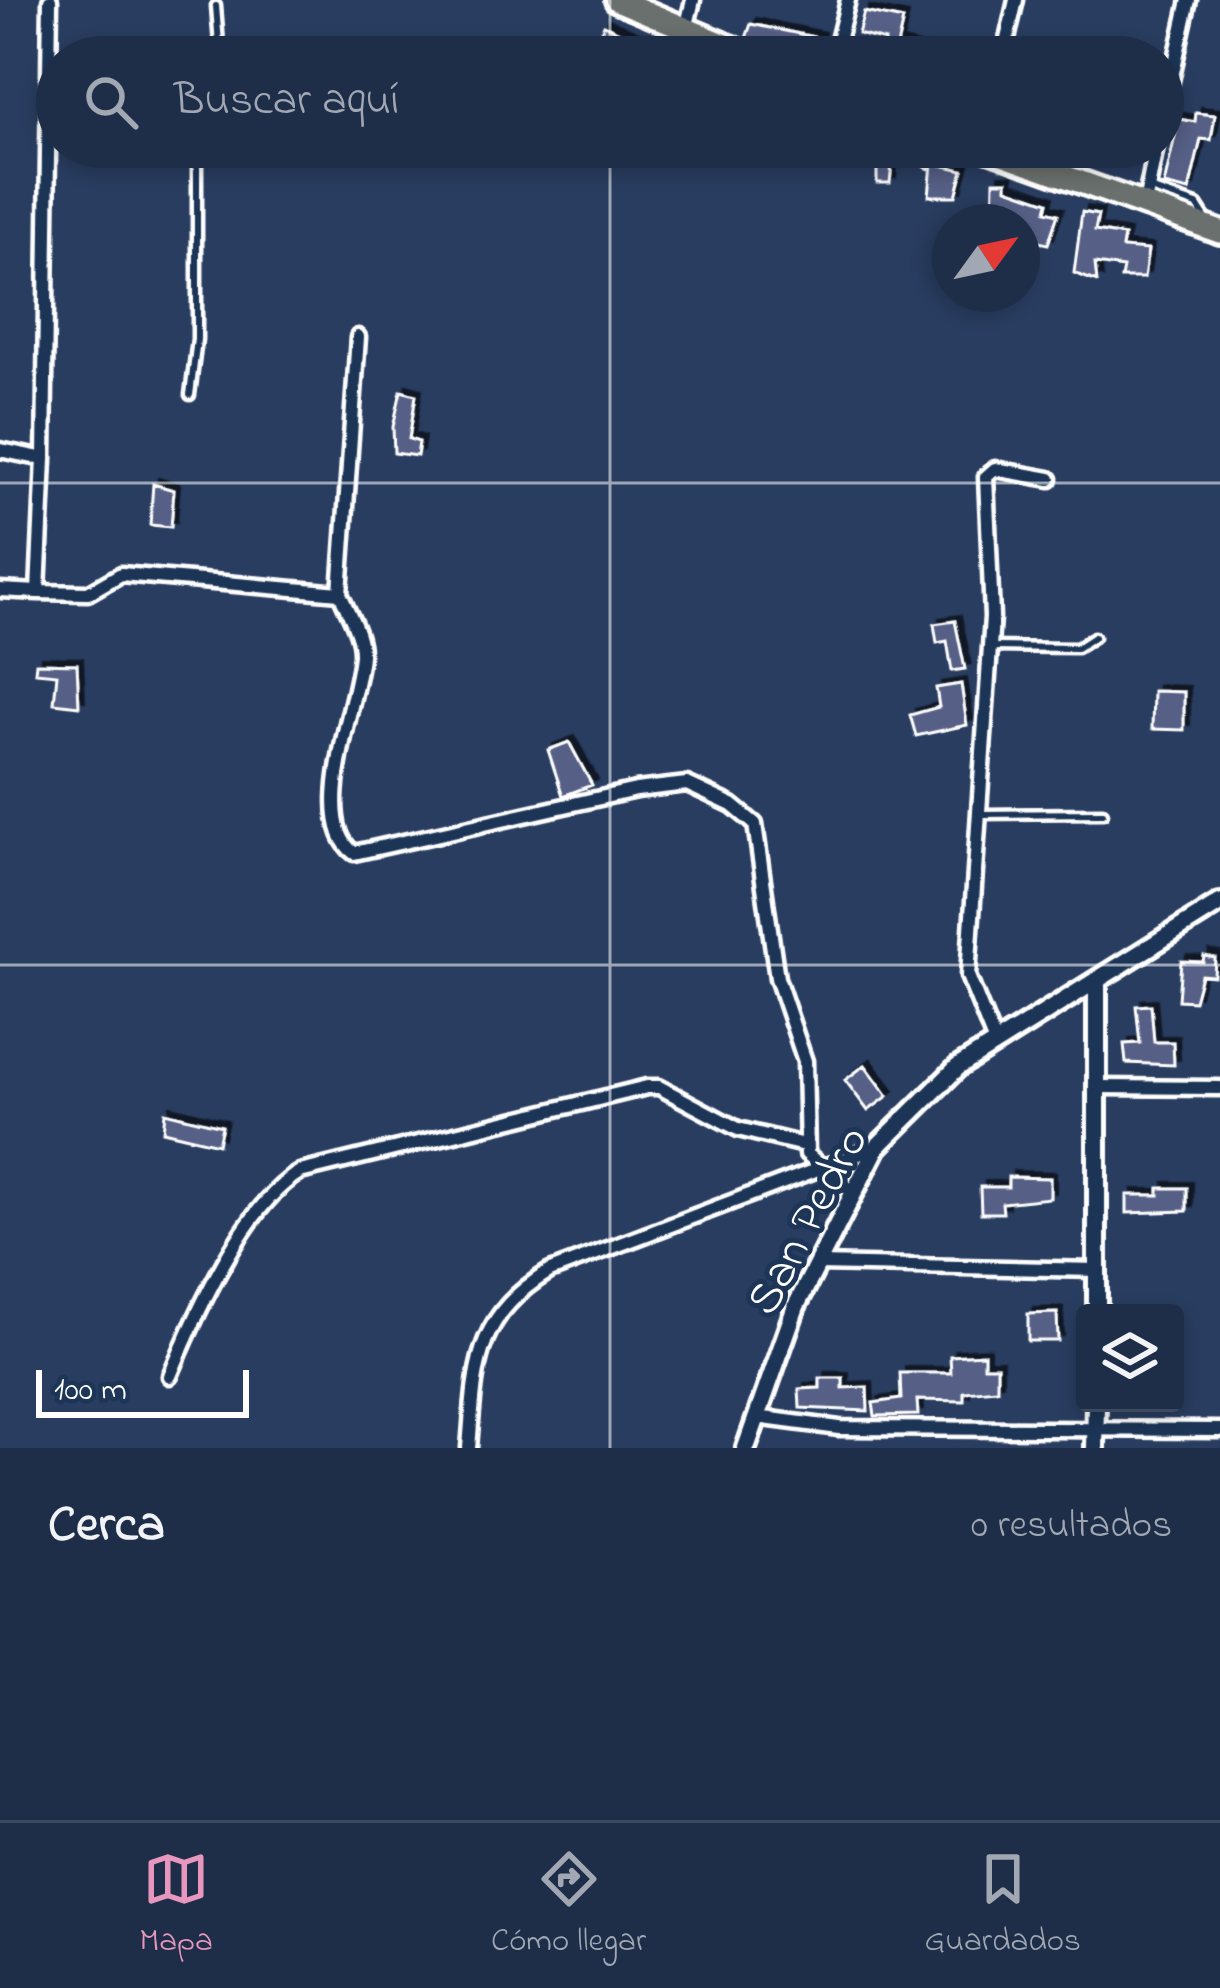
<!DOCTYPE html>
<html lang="es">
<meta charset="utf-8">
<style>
:root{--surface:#1f2e48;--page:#2c3a52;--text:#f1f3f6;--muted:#a1a8b4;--line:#3c4a60;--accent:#e797bd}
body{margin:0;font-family:"Indie Flower",sans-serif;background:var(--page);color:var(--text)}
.controls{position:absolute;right:36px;bottom:36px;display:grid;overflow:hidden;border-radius:12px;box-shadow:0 6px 18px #0003}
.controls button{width:108px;height:108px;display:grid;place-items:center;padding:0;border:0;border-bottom:3px solid var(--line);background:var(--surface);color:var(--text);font:60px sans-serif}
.compass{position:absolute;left:932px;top:204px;width:108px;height:108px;border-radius:50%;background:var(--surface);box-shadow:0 6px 18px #0003;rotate:57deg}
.scale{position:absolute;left:36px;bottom:30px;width:213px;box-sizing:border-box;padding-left:12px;border:6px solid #fff;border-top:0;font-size:33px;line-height:42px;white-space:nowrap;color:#fff;-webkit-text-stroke:9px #1d3557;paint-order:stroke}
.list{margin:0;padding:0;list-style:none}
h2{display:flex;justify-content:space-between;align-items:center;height:156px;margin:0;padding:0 48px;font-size:51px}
h2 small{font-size:39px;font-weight:400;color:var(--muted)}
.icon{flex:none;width:66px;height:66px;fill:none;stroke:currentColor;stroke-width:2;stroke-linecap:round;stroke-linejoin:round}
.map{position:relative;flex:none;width:1220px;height:1448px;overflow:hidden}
.search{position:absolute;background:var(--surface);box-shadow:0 6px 18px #0003;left:36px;right:36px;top:36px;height:132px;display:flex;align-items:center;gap:30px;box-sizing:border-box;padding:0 42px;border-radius:66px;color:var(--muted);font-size:45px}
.sheet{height:372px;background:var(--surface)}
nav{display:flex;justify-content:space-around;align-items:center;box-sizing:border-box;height:168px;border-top:3px solid var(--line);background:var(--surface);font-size:33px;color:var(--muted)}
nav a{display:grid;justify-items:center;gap:6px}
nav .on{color:var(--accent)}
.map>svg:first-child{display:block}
.building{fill:#575f85;stroke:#fff;stroke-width:3;filter:url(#shadow)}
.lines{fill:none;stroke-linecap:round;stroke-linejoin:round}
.service-casing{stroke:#fff;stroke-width:15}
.minor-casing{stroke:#fff;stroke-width:21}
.tertiary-casing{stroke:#fff;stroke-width:26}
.primary-casing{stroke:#fff;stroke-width:30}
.service{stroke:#1d3557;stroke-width:6}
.minor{stroke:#1d3557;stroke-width:12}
.tertiary{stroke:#1d3557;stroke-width:16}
.primary{stroke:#6b706d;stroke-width:21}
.grid{fill:none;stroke:#fff;stroke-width:3;stroke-opacity:0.55}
.labels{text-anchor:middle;stroke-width:10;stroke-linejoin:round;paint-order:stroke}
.street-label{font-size:48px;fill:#fff;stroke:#1d3557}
</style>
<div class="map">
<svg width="1220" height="1448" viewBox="0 0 1220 1448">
<defs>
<filter id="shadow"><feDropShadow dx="5.5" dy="-5.5" stdDeviation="0" flood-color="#0009"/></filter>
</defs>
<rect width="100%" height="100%" fill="#293d60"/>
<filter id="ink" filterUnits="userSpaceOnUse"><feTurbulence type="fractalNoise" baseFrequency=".00833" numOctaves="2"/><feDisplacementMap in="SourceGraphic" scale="24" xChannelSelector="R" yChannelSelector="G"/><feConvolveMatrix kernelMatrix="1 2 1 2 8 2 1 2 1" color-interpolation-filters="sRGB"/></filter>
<g filter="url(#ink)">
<path class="building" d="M864,12L903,20L897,46L923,52V57H884L885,41L858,34Z
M751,24L819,38L815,57L769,55L746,38Z
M604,25L640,41L629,57H604L592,50Z
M1196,113L1215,115L1211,140L1201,139L1189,191L1164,185L1176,132L1171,131L1174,118L1195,122Z
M834,147H915L931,153L930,169L893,154L890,183H877V161L833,152Z
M932,163L963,170L956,196H929Z
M994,181H1007V188L1048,202L1046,211L1058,214L1048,244L1029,240L1032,226L1022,222H993Z
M1082,212L1098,215L1095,231L1124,236L1122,248L1148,250L1144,278H1121L1123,268L1095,264L1097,282L1074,273Z
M401,391L416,395L409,439L419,442L417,456L394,453L393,427Z
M153,484L174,490L171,527L150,525Z
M955,621L965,669L952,671L947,641L937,643L934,624Z
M36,663L77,664L79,706L54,703L57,674L35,672Z
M961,684L967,725L916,736L910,715L939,707L936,688Z
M1153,691L1184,692V730L1152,729Z
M569,742L592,785L563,796L548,750Z
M1204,956L1215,958L1214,976L1201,975L1194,1001L1178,1000L1181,961L1203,962Z
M1151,1005L1154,1042H1173L1174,1065L1126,1063L1124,1044L1140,1043L1136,1006Z
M865,1065L888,1096L868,1111L845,1080Z
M165,1112L222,1126L218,1144L163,1131Z
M1008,1177L1050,1178V1198L1002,1203L1003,1213H981L980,1187H1008Z
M1159,1188H1187V1211L1127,1213V1195H1159Z
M1057,1313L1058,1341H1028V1314Z
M984,1354V1366H997V1389L964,1392V1401L917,1400L918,1415L875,1416L873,1403L901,1399L900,1373H951L950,1356Z
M820,1378H843V1388L867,1387L868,1411L800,1408L799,1389L820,1388Z"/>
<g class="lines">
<defs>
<path id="service" d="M216,6L220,57
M1147,188L1197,205L1206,219
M190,395L197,339V147
M991,647L1077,648L1094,637
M982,814L1103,813"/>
<path id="minor" d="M686,29L693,0
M834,57L848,0
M1003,57L1016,0
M1163,117L1189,0
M1144,209L1156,147
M0,450L44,459L50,0
M0,590L38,592L44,459
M38,592L88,593L121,574L340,593L358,337
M340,593C347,612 362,634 361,655C358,701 309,820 354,853L636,790L687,784L732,805L755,824L777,978L805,1061L807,1154L852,1192
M995,1043L968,976L992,617L986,477L995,469L1050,479
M1097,1087L1220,1088
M817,1264L1098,1270
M170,1376C195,1316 244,1205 300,1172L647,1087H659L738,1129L804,1145
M756,1417L839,1428L1220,1430
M469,1448C476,1366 473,1318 550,1271L876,1147"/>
<path id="tertiary" d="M1097,982V1313
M746,1448L796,1306L877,1147L958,1067L1220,903
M1095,1448L1096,1403"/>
<path id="primary" d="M617,0L754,57
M983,147L1220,232"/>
</defs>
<use href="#service" class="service-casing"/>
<use href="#minor" class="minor-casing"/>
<use href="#tertiary" class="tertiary-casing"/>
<use href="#primary" class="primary-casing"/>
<use href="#service" class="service"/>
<use href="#minor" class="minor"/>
<use href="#tertiary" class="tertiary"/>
<use href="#primary" class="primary"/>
</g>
</g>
<path class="grid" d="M610,0V57M610,147V1448M0,483H1220M0,965H1220"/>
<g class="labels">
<g class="street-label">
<text transform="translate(805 1219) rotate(-62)" y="17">San Pedro</text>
</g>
</g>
</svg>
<div class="controls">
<button><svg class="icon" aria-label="layers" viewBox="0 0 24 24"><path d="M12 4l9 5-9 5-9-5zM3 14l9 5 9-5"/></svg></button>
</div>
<svg class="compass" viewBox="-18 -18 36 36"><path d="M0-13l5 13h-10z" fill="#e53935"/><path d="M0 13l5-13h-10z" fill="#a1a8b4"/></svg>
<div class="scale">100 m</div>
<div class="search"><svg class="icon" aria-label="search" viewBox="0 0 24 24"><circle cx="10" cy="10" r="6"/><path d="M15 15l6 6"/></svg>Buscar aquí</div>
</div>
<section class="sheet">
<h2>Cerca<small>0 resultados</small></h2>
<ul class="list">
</ul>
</section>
<nav>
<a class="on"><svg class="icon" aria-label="map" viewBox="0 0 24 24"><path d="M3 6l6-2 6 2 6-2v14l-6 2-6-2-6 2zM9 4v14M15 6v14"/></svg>Mapa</a>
<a><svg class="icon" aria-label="directions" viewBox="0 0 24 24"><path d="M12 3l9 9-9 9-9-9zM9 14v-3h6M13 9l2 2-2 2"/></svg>Cómo llegar</a>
<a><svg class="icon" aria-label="saved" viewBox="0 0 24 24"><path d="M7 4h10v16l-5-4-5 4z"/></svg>Guardados</a>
</nav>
